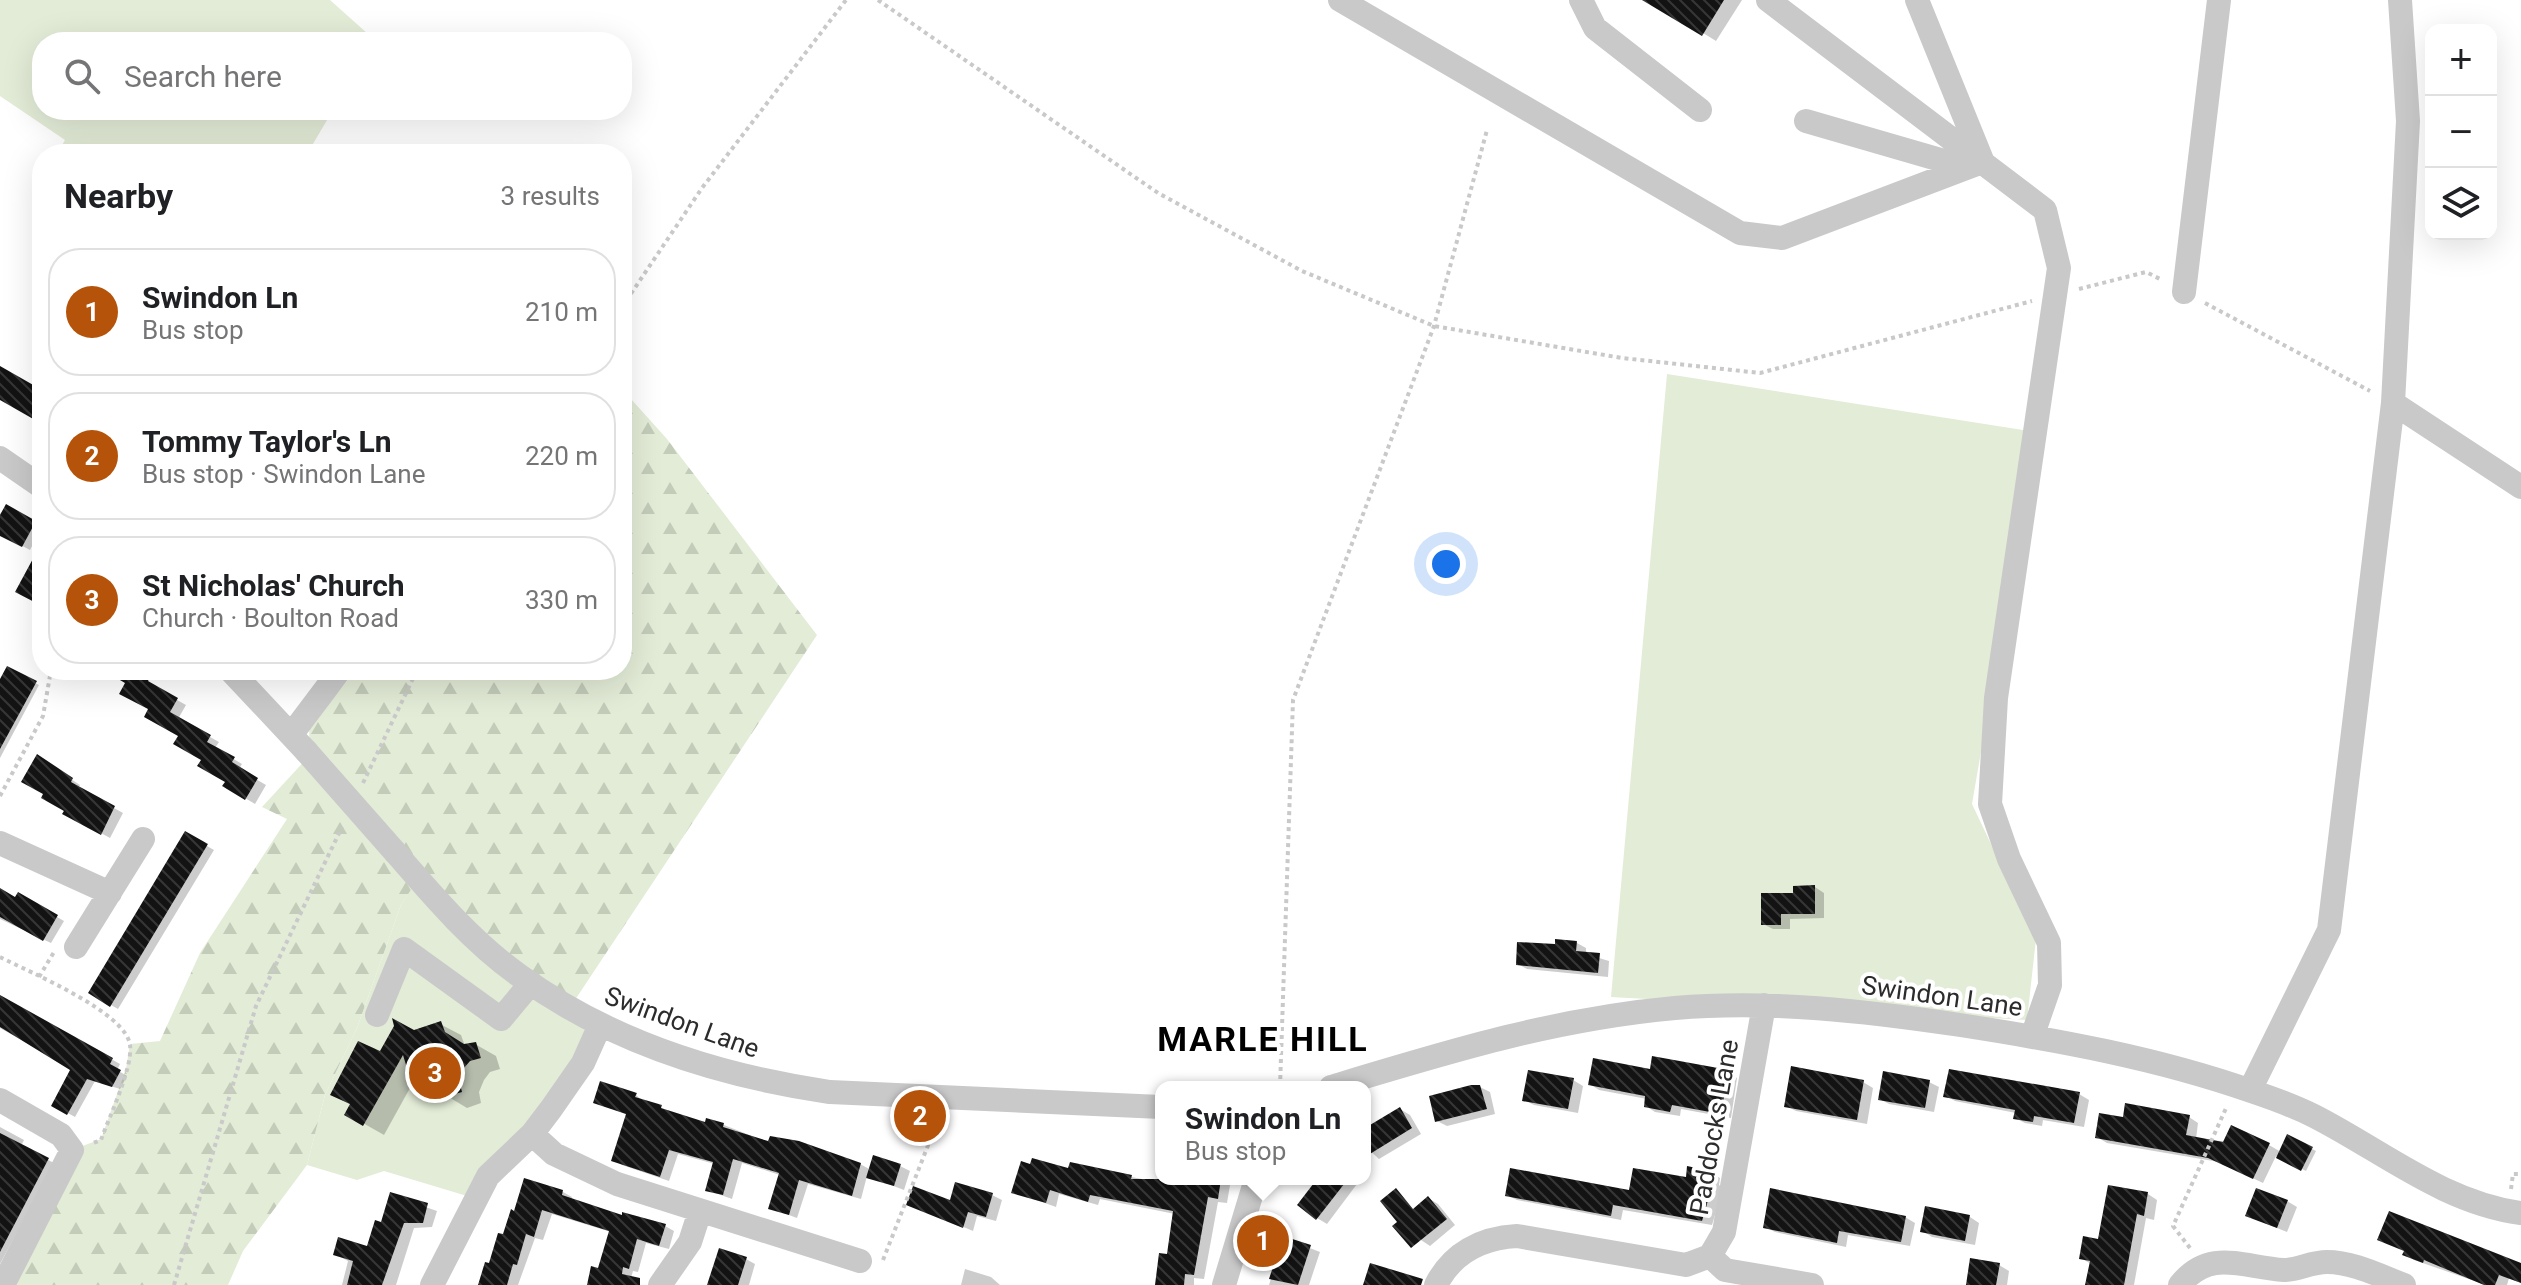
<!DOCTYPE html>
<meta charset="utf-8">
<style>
:root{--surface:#fff;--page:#f6f6f6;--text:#202124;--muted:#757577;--line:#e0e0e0;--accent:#b45309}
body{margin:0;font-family:Roboto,sans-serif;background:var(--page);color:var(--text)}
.controls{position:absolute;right:24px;top:24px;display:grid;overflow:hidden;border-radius:16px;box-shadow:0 8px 32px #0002}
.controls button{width:72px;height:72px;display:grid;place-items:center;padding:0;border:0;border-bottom:2px solid var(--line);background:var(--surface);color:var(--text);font:40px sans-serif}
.you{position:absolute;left:1446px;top:564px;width:28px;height:28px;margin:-20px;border:6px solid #fff;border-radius:50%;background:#1a73e8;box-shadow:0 0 0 12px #1a73e833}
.badge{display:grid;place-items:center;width:52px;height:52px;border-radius:50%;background:var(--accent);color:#fff;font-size:26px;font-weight:700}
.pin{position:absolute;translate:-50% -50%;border:4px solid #fff;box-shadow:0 2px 8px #0006}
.popup{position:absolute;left:1155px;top:1081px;width:216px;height:104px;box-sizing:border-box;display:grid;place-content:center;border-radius:16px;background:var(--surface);filter:drop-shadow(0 2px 6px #0005);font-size:26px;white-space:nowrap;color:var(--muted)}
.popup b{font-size:30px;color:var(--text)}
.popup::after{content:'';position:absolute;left:50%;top:100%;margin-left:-16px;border:16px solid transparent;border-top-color:var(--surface)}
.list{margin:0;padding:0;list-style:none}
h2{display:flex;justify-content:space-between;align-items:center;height:104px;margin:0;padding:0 32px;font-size:34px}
h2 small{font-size:26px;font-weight:400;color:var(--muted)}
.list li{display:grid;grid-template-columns:52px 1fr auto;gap:24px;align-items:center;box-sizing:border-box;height:128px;margin:0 16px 16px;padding:0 16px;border:2px solid var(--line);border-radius:32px}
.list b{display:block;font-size:30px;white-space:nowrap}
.list p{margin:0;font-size:26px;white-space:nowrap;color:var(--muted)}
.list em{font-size:26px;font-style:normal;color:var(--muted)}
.icon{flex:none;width:44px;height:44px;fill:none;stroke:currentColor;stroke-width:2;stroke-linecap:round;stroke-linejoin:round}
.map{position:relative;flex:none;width:2521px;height:1285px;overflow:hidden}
.search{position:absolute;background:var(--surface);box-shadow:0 8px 32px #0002;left:32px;top:32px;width:600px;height:88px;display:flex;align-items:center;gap:20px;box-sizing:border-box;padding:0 28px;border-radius:32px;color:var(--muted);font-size:30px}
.panel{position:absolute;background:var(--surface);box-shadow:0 8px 32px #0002;left:32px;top:144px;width:600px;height:536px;border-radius:32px}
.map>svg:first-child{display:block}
.grass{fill:#e3ecd7}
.forest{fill:url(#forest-firs)}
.shadow{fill:#0003}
.building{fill:url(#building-back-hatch)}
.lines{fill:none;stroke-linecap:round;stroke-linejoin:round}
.path{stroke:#c9c9c9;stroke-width:4;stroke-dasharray:4 4;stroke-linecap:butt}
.minor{stroke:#c9c9c9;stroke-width:24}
.minor-bridge{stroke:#c9c9c9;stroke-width:24}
.labels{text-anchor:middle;stroke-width:8;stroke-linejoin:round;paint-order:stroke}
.street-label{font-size:26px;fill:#2c2c2c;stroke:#fff}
.district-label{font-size:34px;font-weight:bold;letter-spacing:2px;fill:#000;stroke:#fff}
</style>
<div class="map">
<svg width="2521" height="1285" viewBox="0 0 2521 1285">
<defs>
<pattern id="forest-firs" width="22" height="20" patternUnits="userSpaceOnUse" patternTransform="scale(2)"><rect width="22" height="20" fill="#e3ecd7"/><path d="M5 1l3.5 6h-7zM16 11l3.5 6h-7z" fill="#c3cbb9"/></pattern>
<pattern id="building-back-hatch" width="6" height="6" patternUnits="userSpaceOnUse" patternTransform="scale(2)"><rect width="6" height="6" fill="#131313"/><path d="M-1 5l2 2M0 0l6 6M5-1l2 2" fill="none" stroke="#363636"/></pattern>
</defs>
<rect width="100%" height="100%" fill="#fff"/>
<path class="grass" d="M0,0H330L377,42H42V110H333L307,154H57L65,140L0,96Z
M1667,374L2036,432L1972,804L2036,939L2027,1020L1611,997Z
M418,878L600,1025L477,1199L384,1171L357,1180L307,1165L325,1095L357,1028L401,905Z"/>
<path class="forest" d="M622,389L667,439L817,635L569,1009L418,879L401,905L357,1028L325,1095L307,1165L243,1251L228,1285H5L72,1150L101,1139L126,1069L130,1044L160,1041L200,953L287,819L262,807L310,755L309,728L356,670H622Z"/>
<path class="shadow" d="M1650,0H1742L1716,41Z
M6,507L42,527L30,550L0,534V514Z
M8,669L39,685L0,758V683Z
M107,670H139L145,682L186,705L178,719L219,742L215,748L242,764L239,769L266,785L255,804L225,786L228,781L150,709L128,682Z
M306,670H336L326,682Z
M45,762L80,785L78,788L123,813L110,838L64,813Z
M186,834L214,850L118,1009L90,993Z
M1815,887L1824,893V918L1790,919V929H1773L1763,924L1795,895Z
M0,891L16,900L19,895L64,921L51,943L0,919Z
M1577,943L1586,948V954L1609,961L1608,977L1527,969L1518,964L1557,947Z
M0,996L120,1064L117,1070L127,1076L120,1089L95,1081L75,1117L53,1105L73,1069L0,1028Z
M440,1024L461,1035L465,1046L475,1044L496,1056L500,1069L490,1072L484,1080L479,1092L481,1103L467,1108L447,1096L442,1085L432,1088L415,1079L384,1135L347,1114L351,1105L333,1095L381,1053L414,1032Z
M1651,1072H1728L1737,1078L1731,1118L1681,1109L1680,1116L1655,1112L1646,1106L1647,1099L1599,1090L1590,1084Z
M1573,1080L1583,1086L1578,1113L1534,1105L1524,1100Z
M1863,1082L1873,1088L1867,1124L1796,1111L1786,1106Z
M1929,1082L1939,1087L1934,1112L1889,1104L1880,1099Z
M1480,1087L1490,1092L1495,1114L1447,1126L1437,1121Z
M2079,1094L2089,1100L2084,1127L2043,1120L2042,1126L2025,1123L2015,1118L2016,1113L1955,1101L1946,1096Z
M636,1095L644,1102L706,1125L707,1121L724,1125L770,1143L860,1164L871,1170L900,1166L910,1171L904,1190L867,1176L861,1199L808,1184L797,1218L770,1208L780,1175L742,1163L732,1199L707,1190L715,1164L678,1154L669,1181L622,1165L614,1160L628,1115L595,1102Z
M1400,1109L1410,1115L1421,1134L1379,1159L1365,1146V1130Z
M2189,1117L2198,1123L2196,1139L2269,1145L2281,1152L2288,1137L2316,1151L2306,1171L2276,1156L2263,1183L2219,1162L2107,1143L2097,1137L2125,1119Z
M0,1127L24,1140L21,1146L54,1163L0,1264Z
M1071,1165L1167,1184L1168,1179H1231L1227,1203L1218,1202L1204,1279L1194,1278V1285H1157L1169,1256L1175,1214L1100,1199L1098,1205L1059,1194L1056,1207L1014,1192L1070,1170Z
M1711,1172L1720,1178L1719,1185L1723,1188L1712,1225L1623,1210L1621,1220L1517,1200L1507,1195L1631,1192Z
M1319,1179H1350L1357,1184L1327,1224L1317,1218Z
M525,1181L563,1192L572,1197L571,1200L623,1218L665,1226L674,1231L669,1249L646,1243L638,1272L633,1271L629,1285H589L600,1270L611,1232L552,1214L543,1240L535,1238L518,1285H480L516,1213Z
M2109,1188L2148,1194L2157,1200L2154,1220L2146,1218L2134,1285H2087L2091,1264L2081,1258L2100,1241Z
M391,1195L437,1211L432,1227L414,1228L396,1285H342L348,1261L335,1254L368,1248L382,1225Z
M992,1195L1002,1200L996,1221L977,1216L973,1231L909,1204L951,1203Z
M1428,1198L1438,1204L1455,1225L1430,1246L1421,1240L1407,1216Z
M2287,1201L2297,1207L2287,1232L2257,1220Z
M1927,1209L1970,1217L1979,1223L1975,1245L1932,1237L1923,1231Z
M1905,1217L1915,1223L1910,1246L1848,1235L1846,1247L1775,1232L1765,1227Z
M1284,1238L1320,1252L1309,1285H1269Z
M2379,1239L2521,1265V1283L2509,1278L2507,1285H2486L2414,1260L2405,1254L2406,1251Z
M746,1259L755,1264L749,1285H711Z
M1999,1265L2009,1271L2007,1285H1968Z
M965,1269L991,1277L1000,1285H961Z"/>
<path class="building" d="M1642,0H1724L1702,36Z
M0,366L42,390V424L0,400Z
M6,504L36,521L22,547L0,536V515Z
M42,542V606L15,592Z
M7,666L37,681L0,749V679Z
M103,670H154L148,681L178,698L170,712L211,735L207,742L235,757L232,762L258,778L245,800L222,786L225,782L197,766L201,760L173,744L178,736L144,717L148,709L119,694L125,683Z
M37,754L73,778L71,782L115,806L101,835L62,814L64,811L41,798L43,794L21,782Z
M185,831L208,844L110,1007L88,993Z
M1815,885V914H1781V925H1761V893H1793V886Z
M0,888L15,897L18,892L58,915L43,941L0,917Z
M1555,939L1577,941L1576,951L1600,953L1598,973L1516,965L1517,942L1555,944Z
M0,995L113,1058L110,1064L121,1070L112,1087L87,1079L67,1115L51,1106L70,1070L0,1027Z
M392,1018L414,1030L441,1021L445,1032L464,1044L476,1042L481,1058L470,1061L464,1068L459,1080L462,1092L445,1097L440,1084L432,1078L422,1075L410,1078L403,1055L363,1126L344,1115L350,1104L330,1095L358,1041L380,1051L394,1026Z
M1652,1056L1729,1070L1721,1114L1672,1105L1670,1112L1644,1107L1645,1096L1588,1085L1593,1058L1650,1069Z
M1791,1066L1864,1080L1857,1120L1784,1107Z
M1949,1069L2080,1092L2074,1123L2034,1116L2033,1122L2013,1119L2015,1110L1943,1097Z
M1528,1070L1574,1078L1568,1109L1522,1101Z
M1883,1071L1930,1080L1925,1108L1878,1100Z
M600,1081L637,1093L635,1097L662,1105L661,1108L705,1122L706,1118L724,1123L723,1127L768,1141L770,1136L799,1141L861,1163L852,1196L799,1180L789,1215L768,1209L779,1173L733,1159L723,1195L705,1191L713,1162L669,1150L660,1177L611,1161L626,1114L593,1103Z
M1471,1085H1480L1487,1109L1435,1122L1429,1096Z
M2125,1103L2190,1115L2186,1135L2223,1142L2231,1125L2270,1143L2253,1179L2208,1158L2095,1138L2099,1113L2123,1117Z
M1400,1107L1412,1128L1365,1157V1128Z
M0,1133L49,1158L0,1252Z
M2287,1134L2313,1147L2301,1171L2276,1158Z
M873,1155L901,1164L894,1186L866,1178Z
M1032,1158L1068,1168L1070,1162L1132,1175L1131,1179H1221L1218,1199L1208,1197L1194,1275L1185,1274L1184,1285H1155L1159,1253L1167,1254L1173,1211L1090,1195L1088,1202L1050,1190L1046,1203L1011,1193L1021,1161L1030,1164Z
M1687,1166L1711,1171L1710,1180H1714L1702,1221L1613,1205L1611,1216L1505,1196L1510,1168L1629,1190L1633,1168L1686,1177Z
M524,1178L563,1190L562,1195L622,1215V1212L666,1224L659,1246L637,1239L629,1269L623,1267L622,1274L640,1278V1285H587L591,1266L598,1268L609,1231L542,1210L534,1237L526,1234L517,1265L513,1264L507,1285H478L485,1262L489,1263L498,1233L503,1234L511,1209L514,1211Z
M1317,1179H1348L1316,1220L1297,1205Z
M955,1182L993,1193L986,1217L968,1212L963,1228L906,1205L913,1186L950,1200Z
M2108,1185L2148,1192L2144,1216L2137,1214L2124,1285H2085L2090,1261L2079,1259L2083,1236L2098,1239Z
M1396,1188L1413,1209L1428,1196L1447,1219L1411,1248L1392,1226L1397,1222L1380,1201Z
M1770,1188L1906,1216L1901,1242L1839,1231L1837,1243L1763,1228Z
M2256,1188L2288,1200L2277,1228L2245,1216Z
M390,1192L428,1203L423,1223H404L382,1285H347L353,1261L333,1255L338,1237L367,1246L375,1220L381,1222Z
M1925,1206L1970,1215L1965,1241L1920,1232Z
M2389,1211L2521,1263V1283L2499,1275L2495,1285H2484L2424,1260L2423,1263L2402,1255L2404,1251L2377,1240Z
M1283,1236L1311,1245L1298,1285L1269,1279Z
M719,1248L747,1257L738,1285H707Z
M1970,1258L2000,1263L1996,1285H1966Z
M1370,1263L1423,1279L1421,1285H1363Z"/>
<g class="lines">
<path class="path" d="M878,0L1158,193L1302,271L1434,326L1622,358L1760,373L2032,301
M2079,289L2146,272L2162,280
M2205,303L2370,391
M622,307L702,188L846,0
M363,783L417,670
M0,796L43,716L51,670
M0,957C29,972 126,1012 130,1045C133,1068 109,1117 101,1140L93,1143
M39,977L54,952
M1280,1087L1293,700L1434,326L1487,130
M2511,1189L2513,1174H2521
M2190,1248L2173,1226L2227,1106
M883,1260L938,1120
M174,1285L256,1006L342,827"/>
<path class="minor" d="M1340,0L1740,233L1782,238L1982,162
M1581,0L1595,28L1700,110
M1768,0L2045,210L2059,268L1996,698L1990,804L2009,859L2049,943L2050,985L2032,1037
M1917,0L1982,160
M1806,121L1951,163L1972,162
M2184,292L2219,0
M2393,403L2521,487
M0,458L42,487
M230,670L306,751
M291,735L340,670
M0,843L110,893
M395,852C433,896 472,942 520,976C611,1042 720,1076 830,1092L1161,1107
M76,947L143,839
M377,1015L404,949L501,1019L531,983
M1331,1087C1447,1052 1553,1019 1675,1008C1770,1000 1866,1011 1960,1025C2057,1040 2157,1058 2251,1091C2272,1098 2294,1106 2314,1116C2381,1150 2444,1203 2521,1213
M2250,1090L2329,930L2393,403L2408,121L2400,0
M0,1100L61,1135L72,1150L3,1285
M532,1134L554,1154L617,1184L860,1261
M1710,1256L1725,1270L1812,1285
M432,1285L488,1176L532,1134L551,1109L583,1063L600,1025
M660,1285L690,1242L700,1211
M1224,1285L1256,1179
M1436,1285C1452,1253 1481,1238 1517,1236L1686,1265L1710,1256L1724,1232L1764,1005
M2180,1285C2210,1247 2244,1268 2284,1270C2298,1270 2311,1262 2327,1262C2353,1262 2380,1276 2404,1285"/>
<path class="minor-bridge" d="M306,751L395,852"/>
</g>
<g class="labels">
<g class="street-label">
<text transform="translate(1942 996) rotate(8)" y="9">Swindon Lane</text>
<text transform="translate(682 1022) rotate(20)" y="9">Swindon Lane</text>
<text transform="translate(1714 1127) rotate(-80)" y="9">Paddocks Lane</text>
</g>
<g class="district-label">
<text x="1263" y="1051">MARLE HILL</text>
</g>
</g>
</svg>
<div class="controls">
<button>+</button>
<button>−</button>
<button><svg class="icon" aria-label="layers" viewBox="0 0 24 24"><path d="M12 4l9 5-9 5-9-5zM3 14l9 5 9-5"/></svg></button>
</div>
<div class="you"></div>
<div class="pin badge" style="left:1263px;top:1241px">1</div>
<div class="popup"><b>Swindon Ln</b>Bus stop</div>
<div class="pin badge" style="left:920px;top:1116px">2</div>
<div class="pin badge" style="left:435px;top:1073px">3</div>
<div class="search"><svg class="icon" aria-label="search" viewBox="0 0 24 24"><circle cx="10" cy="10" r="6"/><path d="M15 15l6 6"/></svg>Search here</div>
<section class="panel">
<h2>Nearby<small>3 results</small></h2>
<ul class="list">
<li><span class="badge">1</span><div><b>Swindon Ln</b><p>Bus stop</p></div><em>210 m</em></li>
<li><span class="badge">2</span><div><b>Tommy Taylor's Ln</b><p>Bus stop · Swindon Lane</p></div><em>220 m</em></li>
<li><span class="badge">3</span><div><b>St Nicholas' Church</b><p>Church · Boulton Road</p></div><em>330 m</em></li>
</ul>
</section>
</div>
